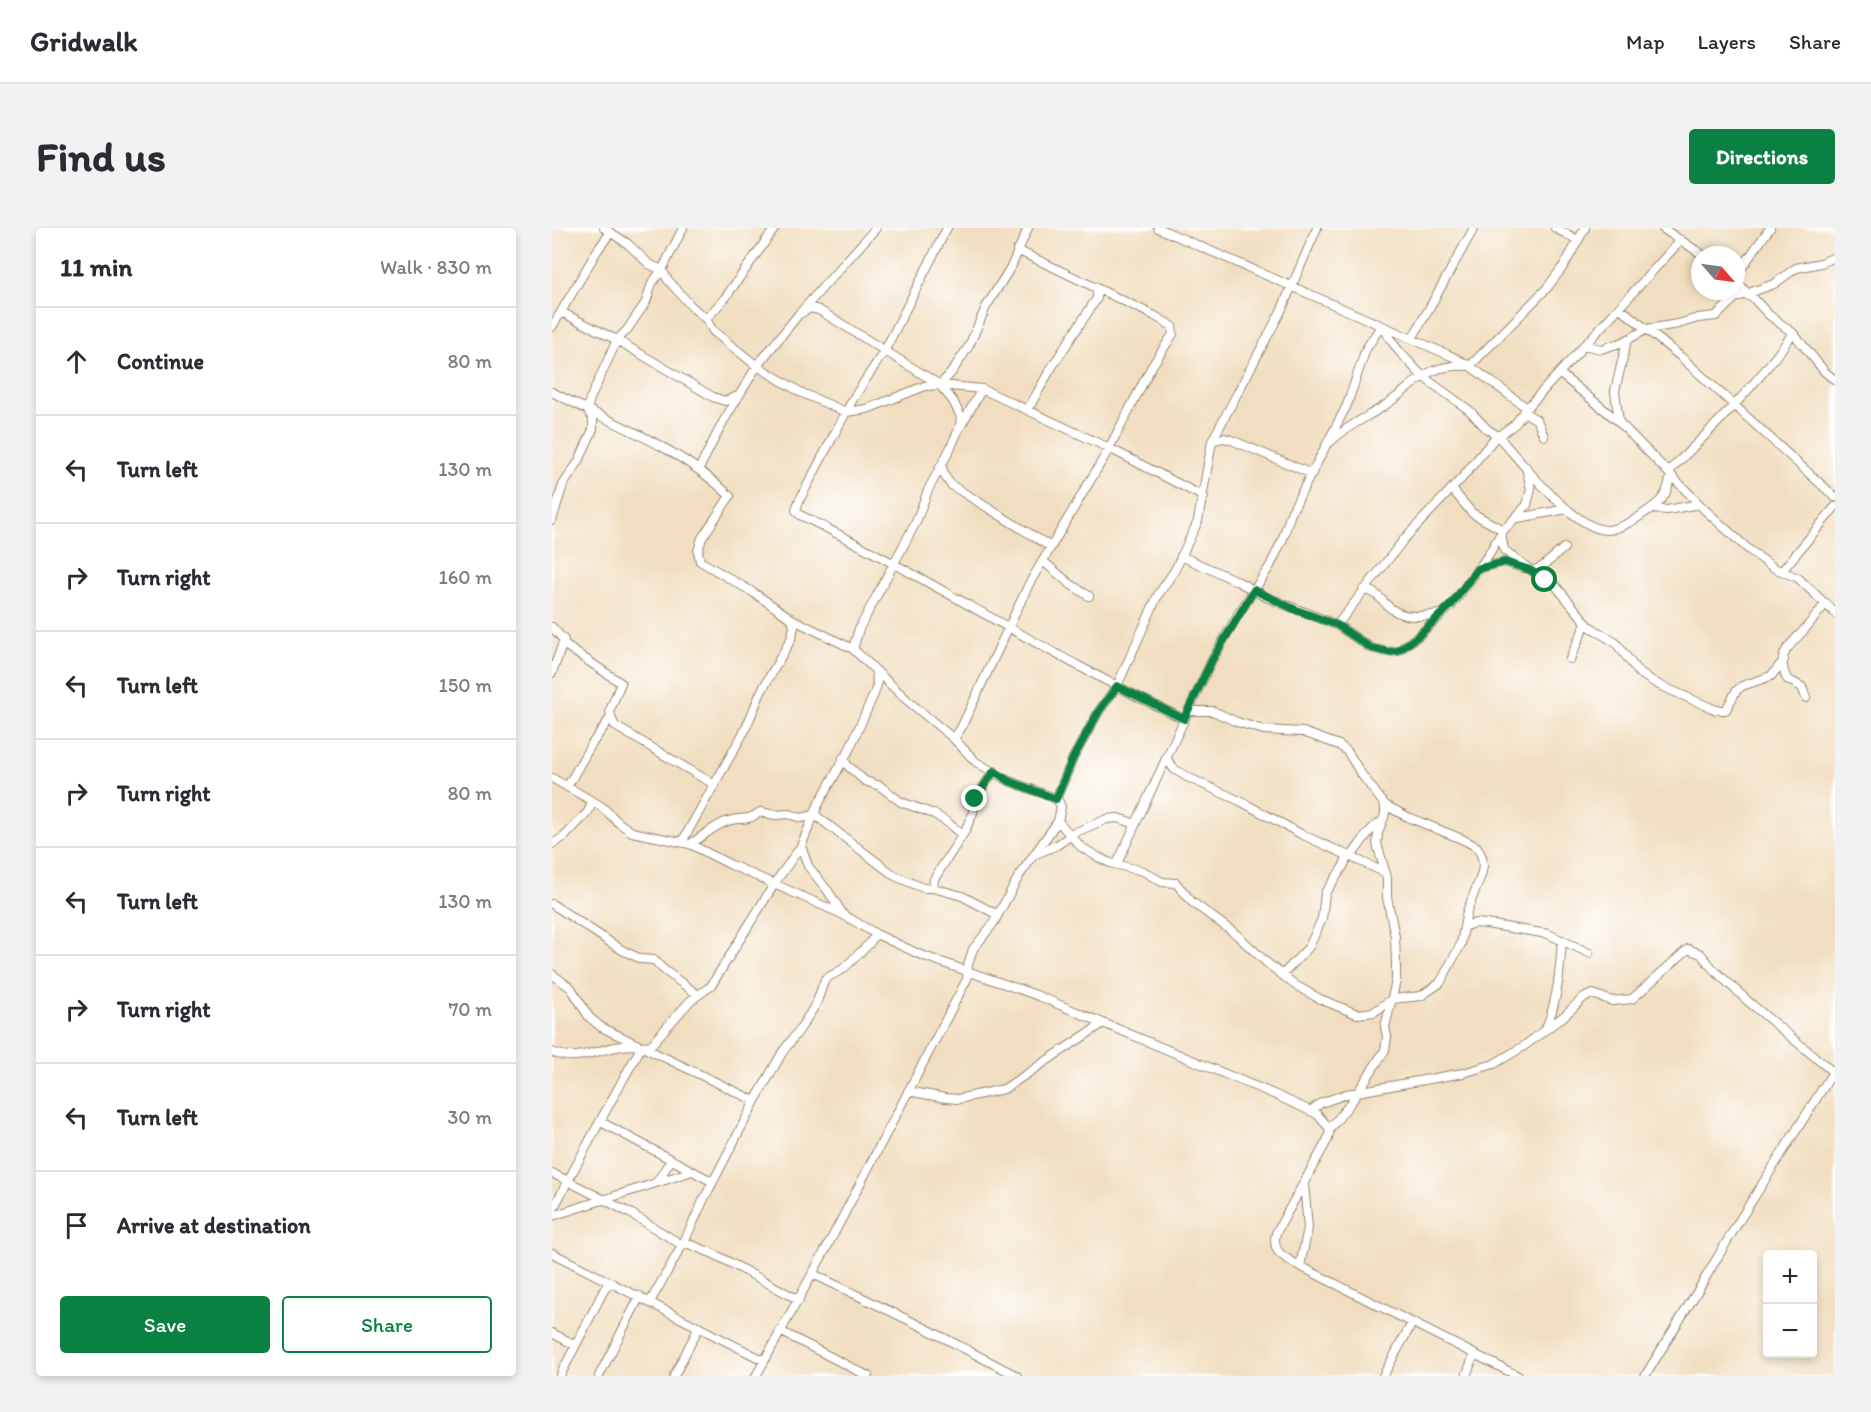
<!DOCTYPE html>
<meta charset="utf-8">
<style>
:root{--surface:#fff;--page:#f2f2f3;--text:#2b2b33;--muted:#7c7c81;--line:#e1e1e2;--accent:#0b8043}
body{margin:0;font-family:Itim,sans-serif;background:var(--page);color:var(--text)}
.controls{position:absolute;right:18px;bottom:18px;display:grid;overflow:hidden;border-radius:6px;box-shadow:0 3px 9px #0003}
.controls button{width:54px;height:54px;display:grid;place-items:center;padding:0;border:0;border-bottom:2px solid var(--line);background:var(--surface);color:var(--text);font:30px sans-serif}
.compass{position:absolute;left:1139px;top:18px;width:54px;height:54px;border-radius:50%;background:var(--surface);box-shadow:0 3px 9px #0003;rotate:118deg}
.stop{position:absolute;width:18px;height:18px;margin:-14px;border:4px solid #0b8043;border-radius:50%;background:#fff}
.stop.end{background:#0b8043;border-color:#fff;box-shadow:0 2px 6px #0008}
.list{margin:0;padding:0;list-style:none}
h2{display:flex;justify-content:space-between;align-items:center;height:78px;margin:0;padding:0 24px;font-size:26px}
h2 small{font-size:20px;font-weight:400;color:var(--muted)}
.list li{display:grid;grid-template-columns:39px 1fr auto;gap:18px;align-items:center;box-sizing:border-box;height:108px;padding:0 24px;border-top:2px solid var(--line)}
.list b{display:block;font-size:22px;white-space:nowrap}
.list em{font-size:20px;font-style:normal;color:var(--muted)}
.actions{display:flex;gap:12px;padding:18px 24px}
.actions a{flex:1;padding:14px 0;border:2px solid var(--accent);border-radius:6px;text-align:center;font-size:21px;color:var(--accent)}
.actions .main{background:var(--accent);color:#fff}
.icon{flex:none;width:33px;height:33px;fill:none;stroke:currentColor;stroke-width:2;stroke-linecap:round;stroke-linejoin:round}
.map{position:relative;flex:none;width:1283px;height:1148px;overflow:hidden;border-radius:6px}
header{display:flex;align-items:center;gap:36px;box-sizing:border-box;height:84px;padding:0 30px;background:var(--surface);border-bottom:2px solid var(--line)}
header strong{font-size:28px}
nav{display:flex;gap:33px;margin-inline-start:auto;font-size:21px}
.intro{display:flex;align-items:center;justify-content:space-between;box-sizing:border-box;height:144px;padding:0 36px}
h1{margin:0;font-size:42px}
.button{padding:15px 27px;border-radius:6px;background:var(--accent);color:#fff;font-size:21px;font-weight:700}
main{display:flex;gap:36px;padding:0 36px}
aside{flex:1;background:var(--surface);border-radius:6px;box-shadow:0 3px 9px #0003}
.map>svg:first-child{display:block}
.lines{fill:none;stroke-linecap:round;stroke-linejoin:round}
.street-casing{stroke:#96846f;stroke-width:10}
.street{stroke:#fff;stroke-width:8}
.route{stroke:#0b8043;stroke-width:8}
</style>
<header>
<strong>Gridwalk</strong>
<nav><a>Map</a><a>Layers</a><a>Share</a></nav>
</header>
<div class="intro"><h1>Find us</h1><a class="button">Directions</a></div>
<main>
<aside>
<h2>11 min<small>Walk · 830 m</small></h2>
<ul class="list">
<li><svg class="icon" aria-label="ahead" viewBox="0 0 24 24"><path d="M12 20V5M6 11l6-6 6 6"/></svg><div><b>Continue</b></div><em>80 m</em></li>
<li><svg class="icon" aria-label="left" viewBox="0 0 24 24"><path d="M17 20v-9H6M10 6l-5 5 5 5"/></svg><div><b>Turn left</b></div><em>130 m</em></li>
<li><svg class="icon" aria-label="right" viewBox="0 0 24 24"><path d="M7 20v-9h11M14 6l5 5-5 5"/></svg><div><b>Turn right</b></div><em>160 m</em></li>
<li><svg class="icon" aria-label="left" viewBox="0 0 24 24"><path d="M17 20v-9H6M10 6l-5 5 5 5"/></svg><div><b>Turn left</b></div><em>150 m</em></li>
<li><svg class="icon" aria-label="right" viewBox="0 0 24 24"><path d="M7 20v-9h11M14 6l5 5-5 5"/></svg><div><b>Turn right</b></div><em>80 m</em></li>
<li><svg class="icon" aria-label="left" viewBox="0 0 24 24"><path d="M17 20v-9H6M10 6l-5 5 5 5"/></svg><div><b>Turn left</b></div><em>130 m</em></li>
<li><svg class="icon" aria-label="right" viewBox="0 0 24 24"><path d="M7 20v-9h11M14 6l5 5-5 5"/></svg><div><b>Turn right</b></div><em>70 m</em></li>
<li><svg class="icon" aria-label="left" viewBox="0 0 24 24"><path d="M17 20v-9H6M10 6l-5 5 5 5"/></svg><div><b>Turn left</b></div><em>30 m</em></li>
<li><svg class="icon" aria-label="arrive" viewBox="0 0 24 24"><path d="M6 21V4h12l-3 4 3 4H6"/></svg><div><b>Arrive at destination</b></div></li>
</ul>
<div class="actions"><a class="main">Save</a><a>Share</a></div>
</aside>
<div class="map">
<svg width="1283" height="1148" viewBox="0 0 1283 1148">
<rect width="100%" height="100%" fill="#fff"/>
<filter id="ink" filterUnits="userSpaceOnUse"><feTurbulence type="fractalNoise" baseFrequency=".0167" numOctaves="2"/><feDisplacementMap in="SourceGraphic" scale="12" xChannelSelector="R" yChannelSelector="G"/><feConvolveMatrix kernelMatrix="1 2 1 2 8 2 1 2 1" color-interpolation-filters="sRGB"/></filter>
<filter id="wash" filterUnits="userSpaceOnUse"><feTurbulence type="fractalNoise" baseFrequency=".008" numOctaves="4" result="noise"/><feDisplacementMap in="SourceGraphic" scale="24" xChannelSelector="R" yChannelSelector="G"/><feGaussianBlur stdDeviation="1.35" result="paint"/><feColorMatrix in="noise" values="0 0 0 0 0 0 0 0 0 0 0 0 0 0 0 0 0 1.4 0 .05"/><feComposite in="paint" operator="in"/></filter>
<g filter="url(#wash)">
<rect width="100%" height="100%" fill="#f1dec0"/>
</g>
<g filter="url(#ink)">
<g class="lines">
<defs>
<path id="street" d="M52,0L76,16L97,36L110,42L116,52L140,79L154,91L161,103L205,138L250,165L294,184L315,181L373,158L388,157L430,161L557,220L652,269
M395,0L333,122L301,171L247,273L244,282L248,287C378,350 500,430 632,491
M606,0L899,128L918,138L975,180
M1003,0L1026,12
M1110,0L1151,27
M1184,48L1218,0
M1184,53L1195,65
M1193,66L1202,71L1217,87L1241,105L1273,144L1283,152
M1068,80L1129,129L1283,269
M9,84L65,112L161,169L173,173L186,168
M246,87L258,80L267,82L388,157L401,173L409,189L408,199L397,223L376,262L364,294L307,401L301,421
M154,91L173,70L223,0
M0,99L45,23L58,5
M860,111L922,0
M1032,117L1049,121L1071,114L1095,101L1126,96L1146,90L1164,88L1183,70L1222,56L1244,40L1269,35L1283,29
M1007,145L1065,192L1153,282L1196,321L1222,340L1246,350L1283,385
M388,157L399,145L417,118L434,79L460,37L476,0
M0,164C61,196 128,219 178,268L150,310L146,323L148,333L202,365L240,391L301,421L356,473L402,511L424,534L457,553L500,569L506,572L509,579L506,593L467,648L441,696L421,721L416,737L415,751L275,1019L204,1148
M474,181L479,176L498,142L545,70V62
M972,184L985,192L992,208
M1067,194L1063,163L1075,112
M410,196L430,161
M660,213L671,210L677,211L760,246
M778,214C796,197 812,191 832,178C866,156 872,135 918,138L995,60L1013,36L1033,0
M390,237L392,247L399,257L499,319
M147,241L171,194L205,138L246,87L324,0
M1116,244C1160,201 1206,156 1241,105
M900,261L920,285L951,302
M1100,281L1115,282L1147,276
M966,290L1015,281
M0,292L11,257L27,233L41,201V191L35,181L38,171L65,112L75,102L94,74L100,55L110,42L131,0
M949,306L952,322L980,343L1003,357L1037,398L1064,415L1087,445L1107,457L1164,482H1174L1184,463L1190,458L1219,448L1232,432
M629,328L685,353L714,369L785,397L819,420L836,424L846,423L866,408L900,377L937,326L949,305L975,277L979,261L974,239
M491,333L518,356L537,368
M925,341L953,334L971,340
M980,343L990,339L1012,320
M1230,343L1283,279
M811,362C826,362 831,376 841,382C855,391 873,388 888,386
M785,397L853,310L910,250L941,212L963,196L975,180L1129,12
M0,399L12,412L0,445
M11,416L69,455L58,482L59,489L63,498L163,557
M1018,431L1034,395
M1254,470L1250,459L1235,451C1223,425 1238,418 1252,402C1260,393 1267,384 1274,375
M636,483H661L685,494L712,502L751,504L787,517L795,523L810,547L833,577V586L826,605L825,616L835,650V669L843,709L844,734V753L833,799L835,809L833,822L800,873L778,901
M402,511L409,500L477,356L554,226L600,138L621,106L620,98L601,87L465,22
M291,530L296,538L313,553L328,558L349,574L382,586L395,594L410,607
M614,530L622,541L635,549L688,573L749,606L834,645
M0,550L49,578L67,595L80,604L138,616L179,637L290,686L324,706L369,727L484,767L726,868L765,886L778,901L776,911L724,1005C720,1022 728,1027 742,1035L966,1148
M15,559L39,517L59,489
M504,571L521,530L547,483L565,458L606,367L623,342L646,293L660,213L729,83L765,0
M506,593L529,619L546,629L558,635L591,643L610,654L624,655L640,674L685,707L715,735L743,757L768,771L805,786L822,784L840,771L869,768L888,755L909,716L915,683L929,648L931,638L930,629L925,619L910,611L858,590L833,577
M130,614L193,502L209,464L239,411L242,399L240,391
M0,616L12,609L36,584L40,574
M138,616C150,609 163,597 176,593C192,588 192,595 208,584L223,587L237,586L249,590L263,587L343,648L371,660H381L410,668L446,687
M249,618L256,638L276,663L290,685
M484,626L505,617L524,604L555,591L566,590L584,596
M799,628C808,618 818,598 830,594
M565,636L660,432L687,385L718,338L730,313L739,285L795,177L814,121L829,98L846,122L870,148L917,182L935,201L946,208C967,232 1023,302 1055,302C1063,302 1082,293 1088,288C1108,275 1115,271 1119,246
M381,660L382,651L413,603L421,585L422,573L442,543
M0,676L70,722L89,731L102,732L112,742L146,767
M913,698L924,695L934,696L996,706L1037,725
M0,746L19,760L37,789L49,799L203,873
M730,747L757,719L770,691L773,665L791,639L796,627
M994,800C1006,772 1008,741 1010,712
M0,824C25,835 45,821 70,818C80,816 89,819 99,817L138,773L159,758L223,655L249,618L267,575L297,522L322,466L325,457L324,444
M356,863L393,870L406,871L452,861L550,796
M758,883L769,875L794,866L911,845L942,836L972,818L1012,788L1032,769L1041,766L1060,773L1080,771L1136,721L1149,726L1161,741L1198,775L1281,844
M49,894L161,954
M0,945L78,985L130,1017
M104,955L140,943
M0,983C29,928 59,872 90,818
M0,988L104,955L119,932
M132,1014L162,1026L247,1072
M0,1025L211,1132
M748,1038L756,1000L752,955
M261,1046L373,1100L465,1148
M98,1074L132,1014L151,973L203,873L230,825L248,801L264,776L273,751L291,741L317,716L324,706
M228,1103L316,1148
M0,1105L23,1117
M8,1148L52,1062L59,1054
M47,1148L88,1068
M122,1148L147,1099
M831,1148L860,1095
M914,1148L922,1127
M1093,1148L1148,1059L1187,993L1283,841"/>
</defs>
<use href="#street" class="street-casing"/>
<use href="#street" class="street"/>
</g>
</g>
<g class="lines" filter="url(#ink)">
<path class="route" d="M423,571L442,543L457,553L504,571L521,530L547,483L565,458L632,491L660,432L702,362L744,382L785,397L819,420L836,424L846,423L866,408L900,376L925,341L953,334L978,342L993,352"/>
</g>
</svg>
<div class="controls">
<button>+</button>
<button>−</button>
</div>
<svg class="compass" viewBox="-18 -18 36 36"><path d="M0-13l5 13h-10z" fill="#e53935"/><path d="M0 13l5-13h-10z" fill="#7c7c81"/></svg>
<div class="stop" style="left:993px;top:352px"></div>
<div class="stop end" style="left:423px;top:571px"></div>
</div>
</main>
